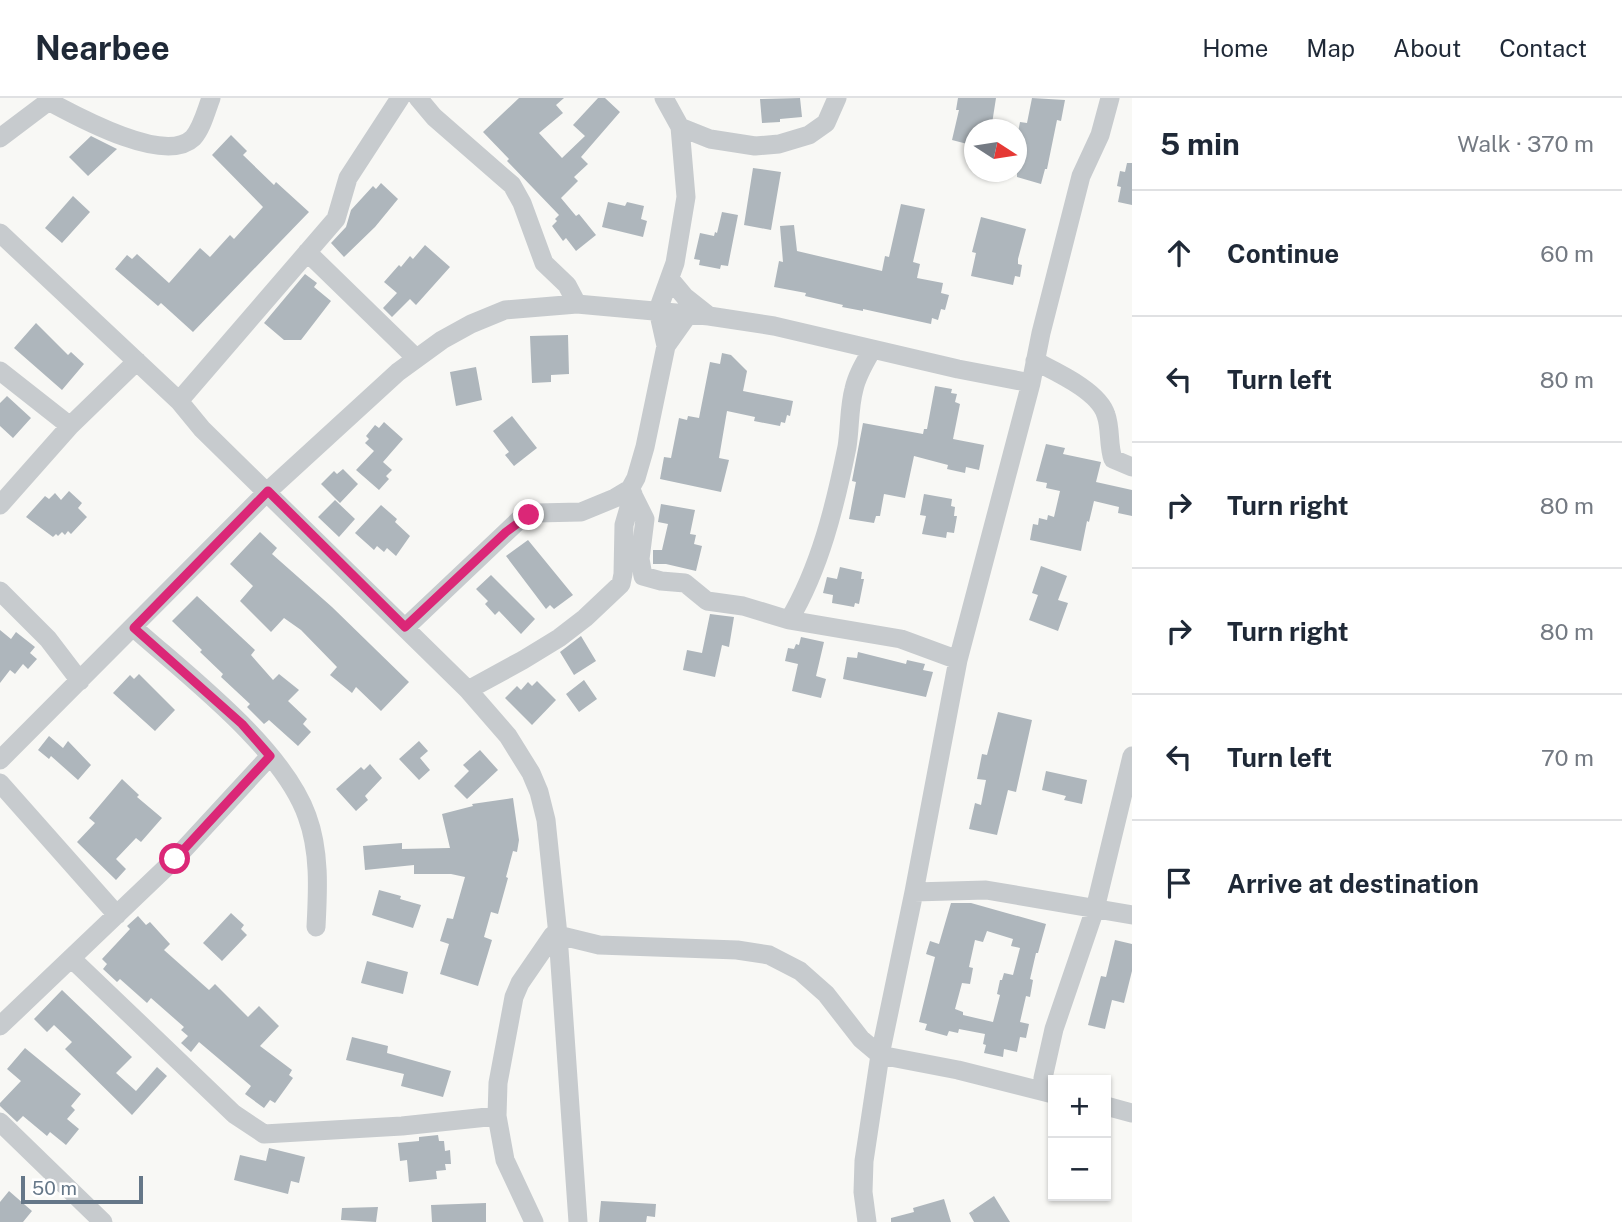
<!DOCTYPE html>
<meta charset="utf-8">
<style>
:root{--surface:#fff;--page:#f2f2f3;--text:#1f2937;--muted:#747a83;--line:#e0e1e3}
body{margin:0;font-family:"Public Sans",sans-serif;background:var(--page);color:var(--text)}
.controls{position:absolute;right:21px;bottom:21px;display:grid;overflow:hidden;border-radius:0px;box-shadow:0 2px 5px #0004}
.controls button{width:63px;height:63px;display:grid;place-items:center;padding:0;border:0;border-bottom:2px solid var(--line);background:var(--surface);color:var(--text);font:35px sans-serif}
.compass{position:absolute;left:964px;top:21px;width:63px;height:63px;border-radius:50%;background:var(--surface);box-shadow:0 2px 5px #0004;rotate:102deg}
.scale{position:absolute;left:21px;bottom:18px;width:122px;box-sizing:border-box;padding-left:7px;border:4px solid #657788;border-top:0;font-size:19px;line-height:24px;white-space:nowrap;color:#657788;-webkit-text-stroke:5px #fff;paint-order:stroke}
.stop{position:absolute;width:21px;height:21px;margin:-16px;border:5px solid #db2777;border-radius:50%;background:#fff}
.stop.end{background:#db2777;border-color:#fff;box-shadow:0 2px 7px #0008}
.list{margin:0;padding:0;list-style:none}
h2{display:flex;justify-content:space-between;align-items:center;height:91px;margin:0;padding:0 28px;font-size:30px}
h2 small{font-size:23px;font-weight:400;color:var(--muted)}
.list li{display:grid;grid-template-columns:46px 1fr auto;gap:21px;align-items:center;box-sizing:border-box;height:126px;padding:0 28px;border-top:2px solid var(--line)}
.list b{display:block;font-size:26px;white-space:nowrap}
.list em{font-size:23px;font-style:normal;color:var(--muted)}
.icon{flex:none;width:38px;height:38px;fill:none;stroke:currentColor;stroke-width:2;stroke-linecap:round;stroke-linejoin:round}
.map{position:relative;flex:none;width:1132px;height:1124px;overflow:hidden}
header{display:flex;align-items:center;gap:42px;box-sizing:border-box;height:98px;padding:0 35px;background:var(--surface);border-bottom:2px solid var(--line)}
header strong{font-size:33px}
nav{display:flex;gap:38px;margin-inline-start:auto;font-size:24px}
main{display:flex}
aside{flex:1;background:var(--surface)}
.map>svg:first-child{display:block}
.building{fill:#aeb6bc;fill-rule:evenodd}
.lines{fill:none;stroke-linecap:round;stroke-linejoin:round}
.minor{stroke:#c7cbce;stroke-width:19}
.route{stroke:#db2777;stroke-width:9}
</style>
<header>
<strong>Nearbee</strong>
<nav><a>Home</a><a>Map</a><a>About</a><a>Contact</a></nav>
</header>
<main>
<div class="map">
<svg width="1132" height="1124" viewBox="0 0 1132 1124">
<rect width="100%" height="100%" fill="#f8f8f5"/>
<path class="building" d="M519,0H564L556,7L563,15L539,35L562,60L585,38L573,27L598,0H605L620,14L581,59L588,66L574,79L578,83L561,100L576,118L579,116L596,137L576,153L566,140L563,143L552,128L557,123L555,121L559,117L507,63L509,61L483,34Z
M800,0L802,19L780,21V24L762,25L760,1Z
M958,0H996L991,32H975V48L952,42L959,12H956Z
M1032,0L1065,2L1061,23L1057,22L1047,71H1045L1041,86L1017,79V39L1020,24L1027,25Z
M231,37L247,53L243,57L274,87L276,84L309,114L193,234L161,205L158,208L115,171L127,157L132,161L137,156L169,185L200,150L210,159L230,137L234,141L263,109L212,57Z
M91,38L117,51L88,78L69,59Z
M1127,65H1132V107L1118,104L1121,89L1117,88L1120,73L1125,74Z
M753,70L781,74L771,132L744,127Z
M381,85L398,101L375,129L344,159L331,145L346,129L351,112L373,88L376,91Z
M73,98L90,114L62,145L45,130Z
M608,104L625,108L627,104L644,108L641,121L647,123L643,139L602,129Z
M901,106L925,111L913,164L920,166L917,180L943,185L941,195L949,197L945,212L941,211L938,222L932,220L931,226L863,211V213L842,209L843,207L805,198L806,195L774,189L779,163L783,164L780,128L794,127L797,153L882,173L885,158L889,159Z
M722,114L738,117L728,168L721,167L720,171L699,167L700,162L694,161L700,135L714,138L715,134L717,135Z
M981,119L1026,131L1018,161V166L1022,167L1020,179L1015,178L1013,187L971,178L976,155L972,154Z
M425,147L450,169L416,207L410,201L392,219L383,210L397,195L384,184L399,167L401,169L410,158L413,161Z
M305,176L317,185L314,189L331,203L301,242H284L264,225Z
M36,225L68,257L71,254L84,266L62,292L14,250Z
M568,237L569,276L551,277V284L532,285L530,238Z
M722,255L731,257L747,273L743,293L793,303L790,318L787,317L785,325L781,324L780,328L754,323L755,319L727,313L719,360L729,362L721,394L660,381L664,359L671,360L679,320L687,322L688,318L699,320L710,264L720,266Z
M476,269L482,302L456,308L450,274Z
M935,288L952,291L951,295L957,296L955,304L960,306L953,341L984,347L979,372L966,369L965,375L947,371L948,367L914,358L905,400L884,396L880,418H876L874,425L849,421L856,384L852,383L863,325L923,336L924,331H927Z
M7,298L31,320L13,340L0,328V305Z
M512,318L537,350L514,368L505,357L509,354L493,333Z
M384,324L403,341L383,364L392,372L386,378L389,381L379,392L356,372L374,353L365,345L369,341L366,338L375,327L379,330Z
M1046,346L1065,350L1063,356L1101,364L1096,384L1132,392V418L1118,415L1119,409L1094,403L1089,424L1087,423L1081,453L1030,442L1033,426L1038,427L1039,420L1047,422L1048,417L1054,419L1060,393L1046,390L1047,385L1036,383Z
M343,371L358,386L340,405L321,386L334,373L337,376Z
M69,393L82,405L78,410L87,419L71,436L68,433L65,437L62,434L58,438L56,436L53,439L26,419L45,398L49,401L55,395L61,402Z
M924,396L952,401L951,408L955,409L954,418H957L954,435L947,434L946,440L922,436L926,418L920,417Z
M335,402L355,421L339,439L318,419Z
M661,406L695,412L690,436L696,437L694,446L702,448L696,473L666,466H653V452H662L668,426L658,424Z
M381,407L397,421L395,424L410,438L396,458L387,450L384,454L377,448L374,452L355,435Z
M260,434L277,450L272,456L332,509L409,584L381,613L356,589L352,595L330,577L337,569L301,532L284,520L271,534L240,503L253,488L230,466Z
M528,442L573,497L554,511L550,507L546,511L506,458Z
M1041,468L1067,478L1058,502L1068,505L1058,533L1029,522L1038,497L1032,495Z
M840,469L862,474L861,481H864L859,506L855,505L854,509L832,505L833,497L823,495L827,479L837,481Z
M491,477L535,521L521,536L499,513L495,517L485,506L488,503L476,491Z
M197,498L255,552L251,557L273,582L279,576L299,592L288,603L307,621L303,626L311,634L298,648L269,622L264,626L247,609L250,606L221,579L223,576L200,554L202,552L172,523Z
M710,516L734,519L729,549L722,547L715,579L683,572L687,552L702,555Z
M0,532L11,541L16,534L35,549L30,555L37,561L28,571L23,566L15,576L10,572L0,585Z
M581,538L596,563L574,577L560,554Z
M801,539L824,544L816,578L826,581L821,600L792,593L798,566L785,563L788,550L794,551L796,546L799,547Z
M858,554L906,566L907,562L925,566L923,572L933,574L926,599L843,581L847,559L857,560Z
M139,576L175,612L155,633L113,595L130,577L134,581Z
M584,582L597,601L579,614L566,596Z
M537,583L556,602L532,627L505,600L517,588L521,592L528,584L532,588Z
M998,614L1032,622L1016,694L1008,692L997,737L969,731L975,705L981,707L986,682L977,681L982,656L987,657Z
M49,638L63,650L68,643L91,667L78,682L51,658L49,661L38,652Z
M419,643L428,653L420,660L430,672L419,682L399,661Z
M480,652L498,672L467,701L454,688L469,673L463,667Z
M370,666L382,680L365,698L368,702L356,713L336,691L361,669L364,672Z
M1046,673L1087,682L1082,706L1064,702L1066,698L1042,692Z
M122,681L139,697L137,699L162,720L141,744L136,740L116,761L126,771L116,782L77,744L95,725L89,720Z
M513,700L519,742L517,754L513,753L506,779L508,780L498,816L491,814L484,839L492,842L478,888L440,876L449,846L440,843L447,820L453,821L465,779L451,776H414V767L365,772L363,748L402,745V751L450,750L442,716L473,708L472,706Z
M379,792L401,798L400,801L421,807L413,830L372,817Z
M951,805H971L1046,826L1038,855H1036L1030,881L1033,882L1030,899L1026,898L1020,924L1029,926L1026,940L1020,939L1017,954L1004,951L1003,959L984,955L986,947L983,946L985,936L959,931L958,935L949,933L947,938L925,932L927,926L919,924L935,859L926,856L930,843L939,846ZM987,833L1013,841L1011,848L1020,850L1013,877L1004,875L1002,882H1000L997,896L1000,897L993,924L963,917V914L955,911L962,885L970,886L973,870L969,869L975,842L983,844Z
M231,815L244,827L241,831L247,837L222,863L203,845Z
M138,818L146,827L150,824L170,846L164,852L209,892L215,886L248,919L259,908L279,928L260,948L292,972L289,977L293,980L275,1005L270,1002L264,1010L245,996L251,988L199,944L191,954L181,945L188,938L181,932L184,929L151,900L147,905L120,881L117,884L103,871L107,866L102,861L130,831L127,828Z
M1115,842L1132,846V873L1124,905L1112,902L1105,931L1088,927L1101,878L1106,879Z
M367,863L408,874L403,896L361,885Z
M62,892L132,959L116,975L136,993L157,969L167,978L132,1017L65,951L72,944L54,927L47,934L34,921Z
M352,939L388,948L387,955L451,973L443,999L401,988L404,976L346,962Z
M25,950L81,996L71,1008L75,1012L67,1021L79,1031L66,1047L50,1034L47,1038L23,1018L17,1024L0,1008V1005L21,983L7,971Z
M438,1037L439,1043H444L445,1053L450,1052L451,1066H445L446,1072L436,1073L437,1081L409,1084L407,1062L400,1063L398,1045L419,1043V1039Z
M269,1050L305,1059L299,1085L291,1083L288,1096L234,1082L240,1057L266,1063Z
M9,1093L32,1113L23,1124H0V1104Z
M994,1098L1010,1124H974L969,1115Z
M944,1101L951,1124H891V1120L914,1114L913,1110Z
M601,1103L656,1106L655,1119L647,1118L646,1124H599Z
M486,1105V1124H432L431,1107Z
M378,1109L376,1124L341,1122L342,1110Z"/>
<g class="lines">
<path class="minor" d="M418,0L434,19L512,87L522,105L544,165L567,187L577,206
M664,0L680,29L710,41L755,48L779,46L809,37L826,25L837,0
M50,4C78,19 165,67 193,40C202,30 206,13 211,0
M0,40L53,0
M0,135L179,303L202,331L468,592L508,638L531,675L539,694L546,722L558,837L578,1124
M307,154L416,260
M670,181L685,199L709,218
M666,248L658,212L675,165L686,99L680,29
M1035,263C1056,274 1099,293 1106,317C1111,331 1108,347 1113,361L1132,369
M0,273L70,328
M179,303L336,121L348,80L400,0
M630,391L645,421L640,461L643,478L661,483L685,485L707,503L743,508L789,522C820,470 835,408 847,349C850,330 849,309 854,291C857,277 865,264 872,252
M0,407L70,328L137,263
M0,493L48,541L80,583
M789,522L901,541L958,562
M406,529L520,421L536,415L581,414L615,400L630,391L636,380L645,349L666,248L688,217
M134,530C188,578 283,650 307,718C320,753 318,792 316,829
M468,592L523,562L559,540L585,520L621,486L623,476L624,427L633,396
M0,662L268,393L398,274L442,242L471,226L505,212L577,206L709,218L774,228L958,271L1031,285
M0,685L117,817
M914,794L986,792L1132,817
M558,837L599,847L737,852L769,857L800,873L826,896L861,941L880,957L958,972L1053,996
M71,860L234,1016L264,1036L402,1028L497,1018
M0,928L175,761L270,658
M1046,994L1043,980L1054,931L1095,811L1132,658
M1106,1008L1132,1015
M0,1024L103,1124
M534,1124L505,1062L497,1018L498,985L514,899L520,885L553,837
M867,1124L863,1094L864,1063L880,957L914,794L958,562L1031,285L1041,235L1081,78L1100,37L1110,0"/>
</g>
<g class="lines">
<path class="route" d="M175,761L270,658L242,626L134,530L268,393L405,529L506,434L529,417"/>
</g>
</svg>
<div class="controls">
<button>+</button>
<button>−</button>
</div>
<svg class="compass" viewBox="-18 -18 36 36"><path d="M0-13l5 13h-10z" fill="#e53935"/><path d="M0 13l5-13h-10z" fill="#747a83"/></svg>
<div class="scale">50 m</div>
<div class="stop" style="left:175px;top:761px"></div>
<div class="stop end" style="left:529px;top:417px"></div>
</div>
<aside>
<h2>5 min<small>Walk · 370 m</small></h2>
<ul class="list">
<li><svg class="icon" aria-label="ahead" viewBox="0 0 24 24"><path d="M12 20V5M6 11l6-6 6 6"/></svg><div><b>Continue</b></div><em>60 m</em></li>
<li><svg class="icon" aria-label="left" viewBox="0 0 24 24"><path d="M17 20v-9H6M10 6l-5 5 5 5"/></svg><div><b>Turn left</b></div><em>80 m</em></li>
<li><svg class="icon" aria-label="right" viewBox="0 0 24 24"><path d="M7 20v-9h11M14 6l5 5-5 5"/></svg><div><b>Turn right</b></div><em>80 m</em></li>
<li><svg class="icon" aria-label="right" viewBox="0 0 24 24"><path d="M7 20v-9h11M14 6l5 5-5 5"/></svg><div><b>Turn right</b></div><em>80 m</em></li>
<li><svg class="icon" aria-label="left" viewBox="0 0 24 24"><path d="M17 20v-9H6M10 6l-5 5 5 5"/></svg><div><b>Turn left</b></div><em>70 m</em></li>
<li><svg class="icon" aria-label="arrive" viewBox="0 0 24 24"><path d="M6 21V4h12l-3 4 3 4H6"/></svg><div><b>Arrive at destination</b></div></li>
</ul>
</aside>
</main>
